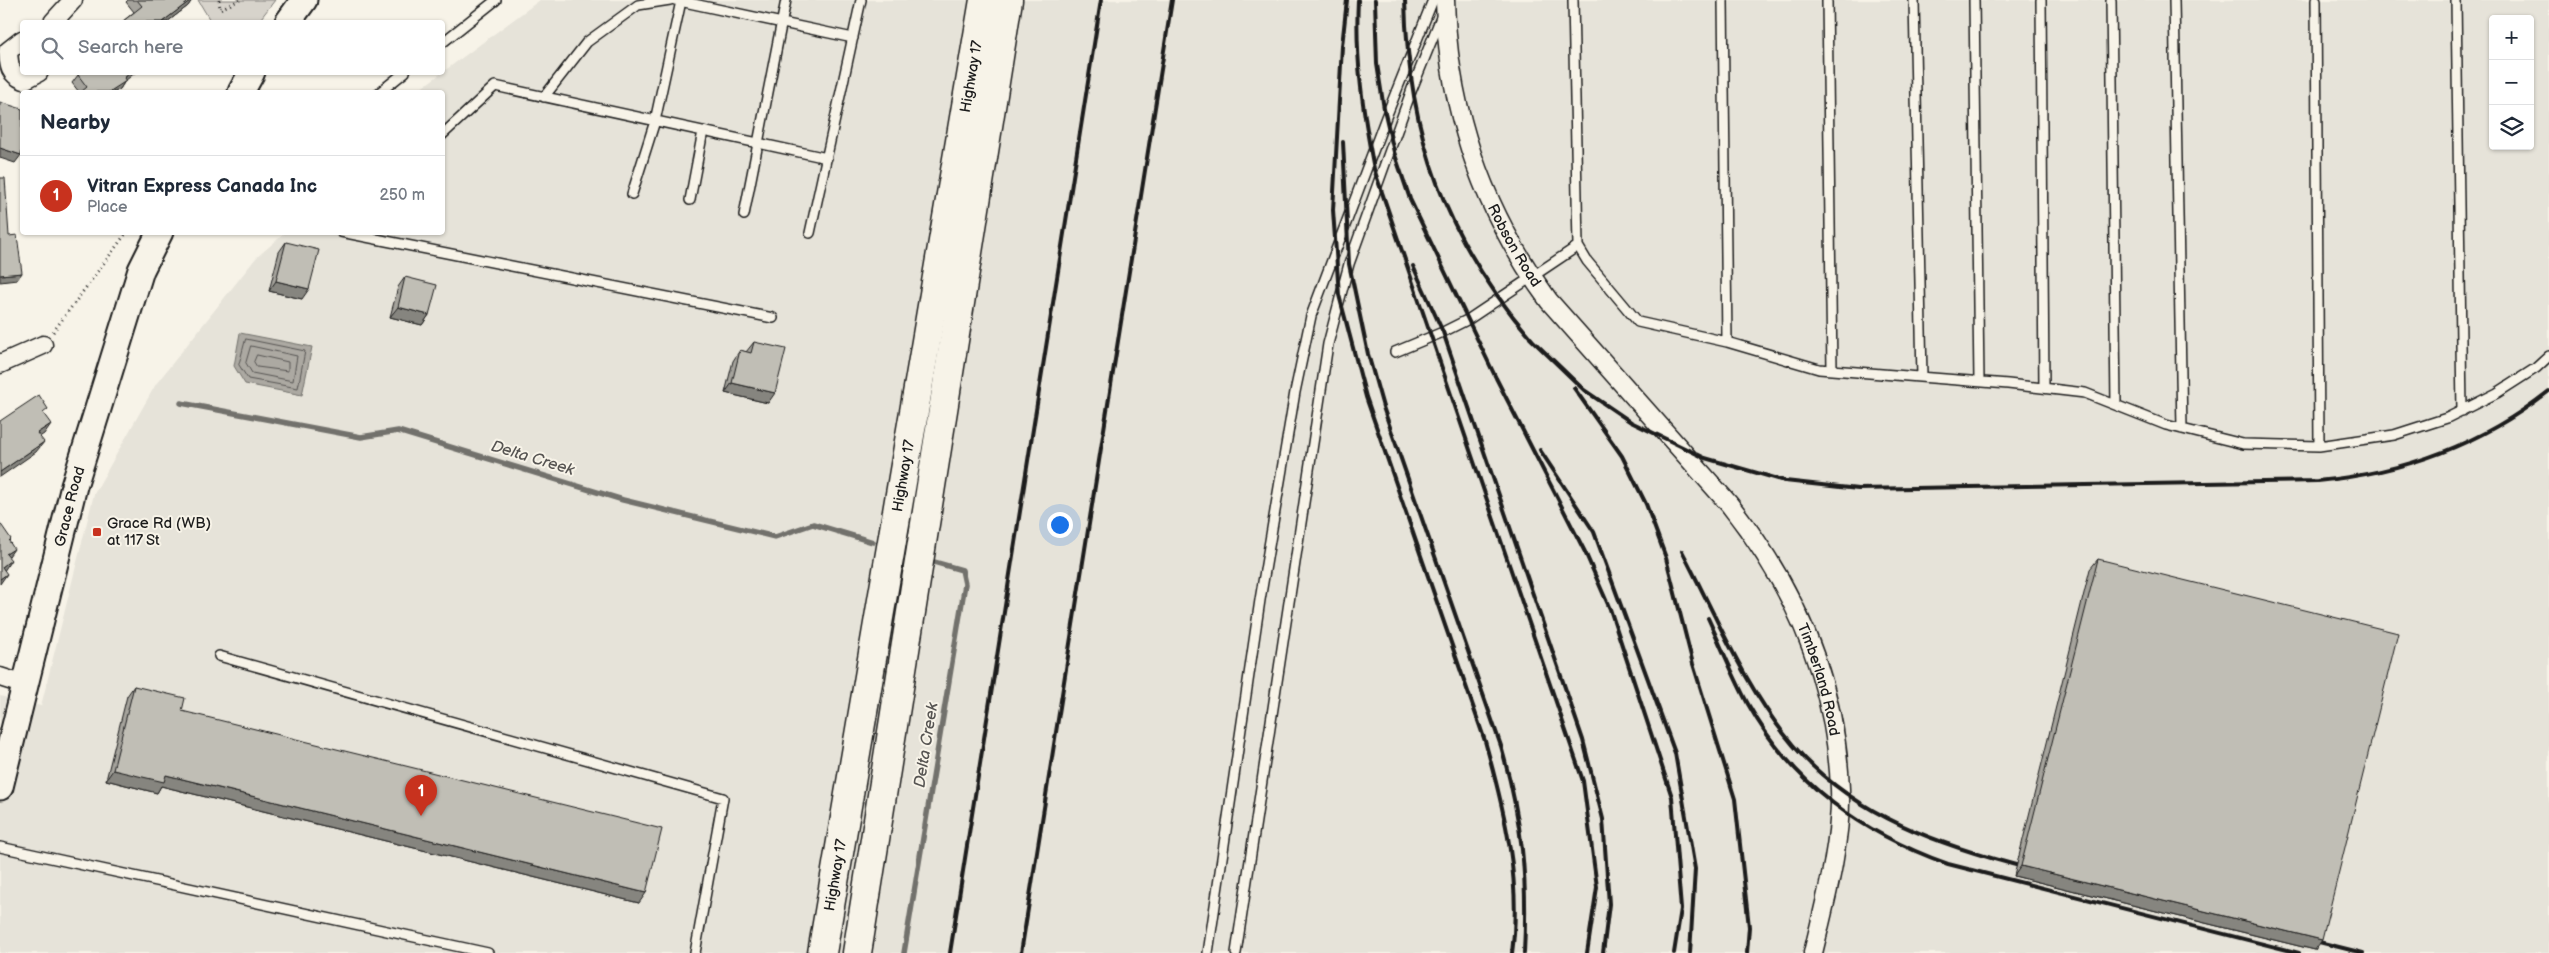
<!DOCTYPE html>
<meta charset="utf-8">
<style>
:root{--surface:#fff;--page:#f6f6f7;--text:#1f2937;--muted:#747a83;--line:#e0e1e3;--accent:#c8321e}
body{margin:0;font-family:"Balsamiq Sans",sans-serif;background:var(--page);color:var(--text)}
.controls{position:absolute;right:15px;top:15px;display:grid;overflow:hidden;border-radius:5px;box-shadow:0 1px 4px #0004}
.controls button{width:45px;height:45px;display:grid;place-items:center;padding:0;border:0;border-bottom:1px solid var(--line);background:var(--surface);color:var(--text);font:25px sans-serif}
.you{position:absolute;left:1059px;top:524px;width:18px;height:18px;margin:-12px;border:4px solid #fff;border-radius:50%;background:#1a73e8;box-shadow:0 0 0 8px #1a73e833}
.badge{display:grid;place-items:center;width:32px;height:32px;border-radius:50%;background:var(--accent);color:#fff;font-size:16px;font-weight:700}
.pin{position:absolute;translate:-50% -41px;filter:drop-shadow(0 1px 2px #0008)}
.pin::after{content:'';position:absolute;top:26px;width:18px;height:15px;background:inherit;clip-path:polygon(0 0,100% 0,50% 100%)}
.list{margin:0;padding:0;list-style:none}
h2{display:flex;justify-content:space-between;align-items:center;height:65px;margin:0;padding:0 20px;font-size:21px}
h2 small{font-size:16px;font-weight:400;color:var(--muted)}
.list li{display:grid;grid-template-columns:32px 1fr auto;gap:15px;align-items:center;box-sizing:border-box;height:80px;padding:0 20px;border-top:1px solid var(--line)}
.list b{display:block;font-size:19px;white-space:nowrap}
.list p{margin:0;font-size:16px;white-space:nowrap;color:var(--muted)}
.list em{font-size:16px;font-style:normal;color:var(--muted)}
.icon{flex:none;width:28px;height:28px;fill:none;stroke:currentColor;stroke-width:2;stroke-linecap:round;stroke-linejoin:round}
.map{position:relative;flex:none;width:2549px;height:953px;overflow:hidden}
.search{position:absolute;background:var(--surface);box-shadow:0 1px 4px #0004;left:20px;top:20px;width:425px;height:55px;display:flex;align-items:center;gap:12px;box-sizing:border-box;padding:0 18px;border-radius:5px;color:var(--muted);font-size:19px}
.panel{position:absolute;background:var(--surface);box-shadow:0 1px 4px #0004;left:20px;top:90px;width:425px;height:145px;border-radius:5px}
.map>svg:first-child{display:block}
.built{fill:#e6e3d9;fill-rule:evenodd}
.green{fill:#d7d3cb;stroke:#7a7874}
.water{fill:#aca9a2;stroke:#72716c}
.lines{fill:none;stroke-linecap:round;stroke-linejoin:round}
.shore{stroke:#565452;stroke-width:1}
.stream{stroke:#72716c;stroke-width:5.5}
.lane-casing{stroke:#1c1c1c;stroke-width:12}
.street-casing{stroke:#1c1c1c;stroke-width:21}
.secondary-casing{stroke:#1c1c1c;stroke-width:29}
.highway-casing{stroke:#1c1c1c;stroke-width:31}
.path{stroke:#1c1c1c;stroke-width:3;stroke-dasharray:1 4;stroke-linecap:butt}
.lane{stroke:#f7f3e8;stroke-width:9}
.street{stroke:#f7f3e8;stroke-width:18}
.secondary{stroke:#f7f3e8;stroke-width:25}
.highway{stroke:#f7f3e8;stroke-width:28}
.rail{stroke:#1c1c1c;stroke-width:4}
.wall{fill:#a5a39c;stroke:#1c1c1c}
.shaded-wall{fill:#86857f;stroke:#1c1c1c}
.building{fill:#c0beb5;stroke:#1c1c1c}
.poi-dot{fill:#c8321e;stroke:#f7f3e8;stroke-width:2}
.labels{text-anchor:middle;stroke-width:4;stroke-linejoin:round;paint-order:stroke}
.street-label{font-size:15px;fill:#1c1c1c;stroke:#f7f3e8}
.poi-label{font-size:15px;fill:#1c1c1c;stroke:#f7f3e8;text-anchor:start}
.water-label{font-size:16px;font-style:italic;fill:#565452;stroke:#f7f3e8}
</style>
<div class="map">
<svg width="2549" height="953" viewBox="0 0 2549 953">
<rect width="100%" height="100%" fill="#f7f3e8"/>
<filter id="ink" filterUnits="userSpaceOnUse"><feTurbulence type="fractalNoise" baseFrequency=".02" numOctaves="2"/><feDisplacementMap in="SourceGraphic" scale="10" xChannelSelector="R" yChannelSelector="G"/><feConvolveMatrix kernelMatrix="1 2 1 2 8 2 1 2 1" color-interpolation-filters="sRGB"/></filter>
<g filter="url(#ink)">
<path class="built" d="M540,0H2549V953H0V696L41,706L94,494L156,384L256,258L285,233L442,232V92H416ZM2493,19H2530V146H2493Z"/>
<path class="green" d="M198,0H275L258,22H211Z"/>
<path class="water" d="M240,333L312,347L302,395L245,384L234,366Z"/>
<g class="lines">
<path class="shore" d="M246,339L305,351L298,388L248,379L239,365Z
M251,346L297,356L293,381L252,373L246,363Z
M257,355L288,362V371L257,367L254,362Z"/>
<path class="stream" d="M181,403L361,437L398,431L623,500L775,537L813,524L873,542
M904,953L965,584L962,570L934,562"/>
<defs>
<path id="lane" d="M675,0L853,38
M1573,0L1578,246L1587,261L1638,322L1727,342L1819,369L2008,384L2085,393L2166,425L2243,444L2319,446L2394,435L2447,418L2497,393L2536,368L2549,356
M1723,0L1727,342
M1827,0L1832,370
M1914,0L1922,377
M1974,0L1979,381
M2041,0L2044,388
M2111,0L2116,405
M2174,0L2182,429
M2316,0L2319,446
M2456,0L2462,411
M442,43L496,0
M380,92L405,72
M544,97L587,42L638,5L670,0
M442,135L495,86L827,158
M632,194L655,121L681,1
M690,200L703,131
M744,215L786,0
M341,232L773,318
M810,233L861,0
M1395,352L1443,332L1469,319L1578,246
M219,656L723,798L695,953
M0,847L488,953
M1208,953L1260,600L1295,392L1311,316L1386,117L1433,0
M1236,953L1328,344L1349,264L1412,89L1442,15"/>
<g id="street">
<path id="s1" d="M1445,0C1448,111 1483,211 1549,301L1729,504C1794,586 1836,682 1840,789C1842,839 1825,903 1813,953"/>
<path d="M53,22L73,0"/>
<path d="M22,40L8,51C9,65 9,74 24,80L39,72"/>
<path d="M0,364L43,345"/>
<path d="M0,677L25,685"/>
</g>
<g id="secondary">
<path d="M288,22L304,0"/>
<path d="M241,92L252,72"/>
<path id="s2" d="M0,787L74,486L141,270L160,232"/>
</g>
<g id="highway">
<path id="s3" d="M822,953L984,0"/>
<path d="M857,953L1008,0"/>
</g>
</defs>
<use href="#lane" class="lane-casing"/>
<use href="#street" class="street-casing"/>
<use href="#secondary" class="secondary-casing"/>
<use href="#highway" class="highway-casing"/>
<path class="path" d="M219,0L220,9L240,0
M53,332L127,232"/>
<use href="#lane" class="lane"/>
<use href="#street" class="street"/>
<use href="#secondary" class="secondary"/>
<use href="#highway" class="highway"/>
<path class="rail" d="M1347,0L1342,46L1333,210L1339,295L1366,397L1485,741C1504,809 1522,881 1512,953
M1358,0C1355,58 1363,112 1374,169L1583,781L1597,887L1587,953
M1375,0L1377,64L1384,109L1394,152L1410,199L1496,378L1585,552L1610,609L1672,797L1681,909L1674,953
M1405,0C1408,135 1445,241 1535,343
M1343,142L1349,264L1368,354L1383,407L1501,746C1522,821 1528,875 1524,953
M1413,266L1443,332L1583,740L1603,819L1609,904L1603,953
M1530,338L1584,390L1631,422L1705,458L1785,481L1858,489L2317,481C2403,473 2481,445 2549,391
M1574,388L1622,456L1646,504L1666,558L1693,664L1735,799L1749,927L1747,953
M1540,450L1594,532L1675,753L1695,869L1690,953
M1682,551C1716,616 1745,688 1793,745C1852,816 1945,847 2031,869
M1708,618C1721,646 1733,676 1748,704C1793,785 1862,833 1948,864L2299,953
M2307,939L2363,953
M950,953L1101,0
M1021,953L1172,0"/>
</g>
<path class="wall" d="M128,0H192L188,6L167,22H122L134,12L126,2Z
M78,75L125,81L120,89L115,92H79L72,83Z
M286,242L302,299L269,291L279,252Z
M405,277L429,315L422,325L390,317L398,287Z
M754,342L768,403L725,393L733,361L740,350L746,352Z
M2098,559L2315,950L2014,876L2090,569Z
M134,686L182,711L639,903L161,786L157,793L106,780L127,696Z"/>
<path class="shaded-wall" d="M191,0H192L188,6L167,22H162Z
M131,72H136L125,81L120,89L115,92H109Z
M0,148L21,155L15,163L0,158Z
M22,273L17,280L0,282V275Z
M276,281L309,289L302,299L269,291Z
M398,307L429,315L422,325L390,317Z
M732,383L775,393L768,403L725,393Z
M51,424L44,434L30,443L37,433Z
M44,442L36,452L0,477V472Z
M14,549L7,559L6,554Z
M11,560L4,571L2,567Z
M7,574L0,584V579Z
M113,770L166,775L646,893L639,903L161,786L157,793L106,780Z
M2021,866L2322,940L2315,950L2014,876Z"/>
<path class="building" d="M137,0H191L162,22H122L142,6Z
M81,72H131L124,78L126,81L109,92H81L87,87L78,75Z
M0,102L22,109V148L21,155L0,148Z
M0,178H5L9,236L17,235L22,273L0,275Z
M286,242L319,250L309,289L276,281Z
M405,277L437,285L429,315L398,307Z
M754,342L786,349L775,393L732,383L740,350L751,353Z
M39,395L48,409L43,413L51,424L37,433L44,442L0,472V421Z
M0,523L11,539L9,541L14,549L6,554L11,560L2,567L7,574L0,579Z
M2098,559L2398,633L2322,940L2021,866Z
M134,686L185,698L182,711L662,829L646,893L166,775L164,782L113,770Z"/>
</g>
<rect class="poi-dot" x="92" y="527" width="10" height="10" rx="2.5"/>
<g class="labels">
<g class="street-label">
<text dy="5" stroke="none"><textPath href="#s3" startOffset="889">Highway 17</textPath></text>
<text dy="5" stroke="none"><textPath href="#s1" startOffset="258">Robson Road</textPath></text>
<text dy="5" stroke="none"><textPath href="#s3" startOffset="484">Highway 17</textPath></text>
<text dy="5" stroke="none"><textPath href="#s2" startOffset="289">Grace Road</textPath></text>
<text dy="5" stroke="none"><textPath href="#s1" startOffset="794">Timberland Road</textPath></text>
<text dy="5" stroke="none"><textPath href="#s3" startOffset="79">Highway 17</textPath></text>
</g>
<g class="poi-label">
<text x="107" y="528">Grace Rd (WB)<tspan x="107" dy="17">at 117 St</tspan></text>
</g>
<g class="water-label">
<text transform="translate(533 457) rotate(17)" y="6">Delta Creek</text>
<text transform="translate(925 745) rotate(-81)" y="6">Delta Creek</text>
</g>
</g>
</svg>
<div class="controls">
<button>+</button>
<button>−</button>
<button><svg class="icon" aria-label="layers" viewBox="0 0 24 24"><path d="M12 4l9 5-9 5-9-5zM3 14l9 5 9-5"/></svg></button>
</div>
<div class="you"></div>
<div class="pin badge" style="left:421px;top:816px">1</div>
<div class="search"><svg class="icon" aria-label="search" viewBox="0 0 24 24"><circle cx="10" cy="10" r="6"/><path d="M15 15l6 6"/></svg>Search here</div>
<section class="panel">
<h2>Nearby<small></small></h2>
<ul class="list">
<li><span class="badge">1</span><div><b>Vitran Express Canada Inc</b><p>Place</p></div><em>250 m</em></li>
</ul>
</section>
</div>
